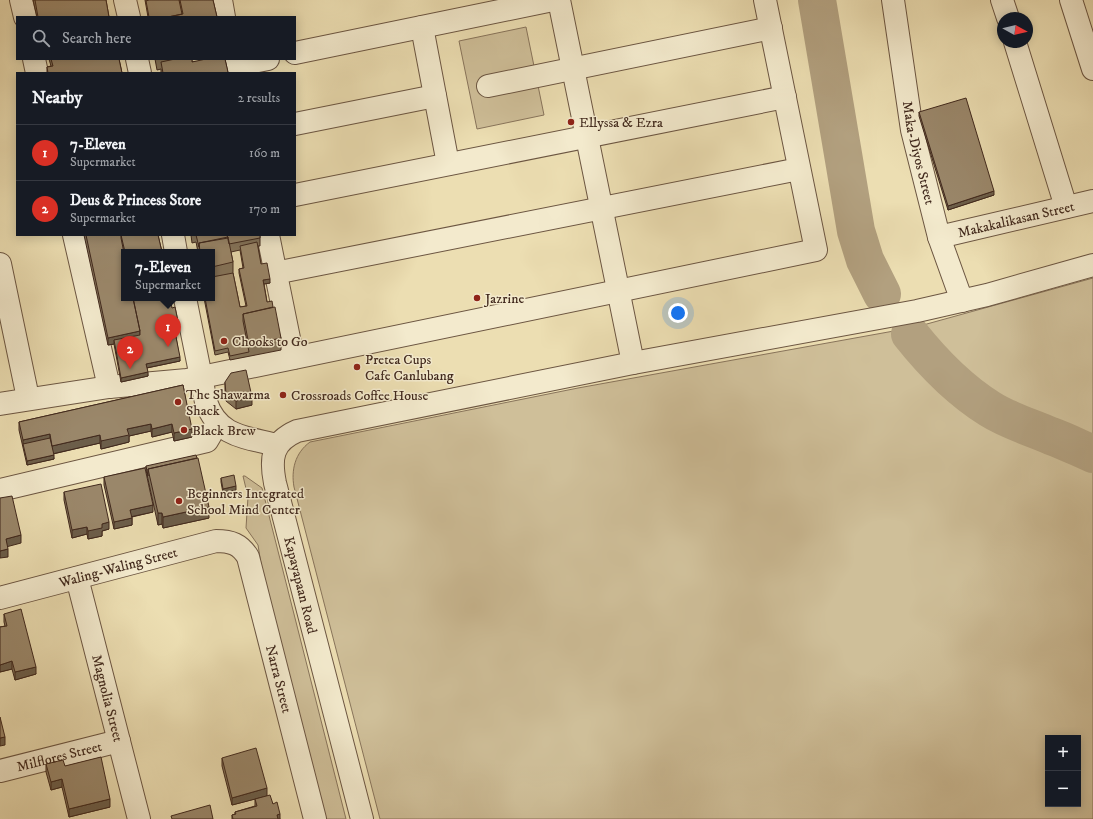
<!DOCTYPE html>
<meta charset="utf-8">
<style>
:root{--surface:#171b24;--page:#20242c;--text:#f1f3f6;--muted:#9ea1a6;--line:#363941;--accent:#d93025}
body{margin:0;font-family:"IM FELL DW Pica",serif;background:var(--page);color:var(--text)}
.controls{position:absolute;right:12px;bottom:12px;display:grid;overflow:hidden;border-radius:0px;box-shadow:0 2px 10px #0003}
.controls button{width:36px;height:36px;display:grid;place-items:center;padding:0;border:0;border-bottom:1px solid var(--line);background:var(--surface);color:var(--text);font:20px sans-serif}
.compass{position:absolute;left:997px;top:12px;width:36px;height:36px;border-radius:50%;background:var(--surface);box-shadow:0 2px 10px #0003;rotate:98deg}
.you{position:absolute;left:678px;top:313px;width:14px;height:14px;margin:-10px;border:3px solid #fff;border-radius:50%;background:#1a73e8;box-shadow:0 0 0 6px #1a73e833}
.badge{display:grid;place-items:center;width:26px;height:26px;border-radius:50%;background:var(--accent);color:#fff;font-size:13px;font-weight:700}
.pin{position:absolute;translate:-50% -33px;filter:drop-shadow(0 1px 2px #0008)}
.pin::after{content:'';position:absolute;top:21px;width:14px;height:12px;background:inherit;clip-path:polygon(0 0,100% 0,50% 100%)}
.popup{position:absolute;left:121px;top:249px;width:94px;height:52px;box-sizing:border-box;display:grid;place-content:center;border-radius:0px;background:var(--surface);filter:drop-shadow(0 1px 3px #0005);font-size:13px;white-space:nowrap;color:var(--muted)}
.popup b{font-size:15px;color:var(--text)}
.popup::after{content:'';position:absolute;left:50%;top:100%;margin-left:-8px;border:8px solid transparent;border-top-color:var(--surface)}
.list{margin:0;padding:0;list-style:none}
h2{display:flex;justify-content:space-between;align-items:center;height:52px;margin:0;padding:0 16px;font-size:17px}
h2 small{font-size:13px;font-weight:400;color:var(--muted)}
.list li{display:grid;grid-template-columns:26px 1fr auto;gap:12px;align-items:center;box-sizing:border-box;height:56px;padding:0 16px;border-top:1px solid var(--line)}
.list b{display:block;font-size:15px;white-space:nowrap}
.list p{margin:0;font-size:13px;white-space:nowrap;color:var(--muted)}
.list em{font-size:13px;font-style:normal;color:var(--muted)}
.icon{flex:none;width:22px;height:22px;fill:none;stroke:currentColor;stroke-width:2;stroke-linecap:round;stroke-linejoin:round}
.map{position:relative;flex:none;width:1093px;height:819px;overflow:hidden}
.search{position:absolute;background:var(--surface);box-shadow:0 2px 10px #0003;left:16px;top:16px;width:280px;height:44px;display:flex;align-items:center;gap:10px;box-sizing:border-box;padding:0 14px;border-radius:0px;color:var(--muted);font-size:15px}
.panel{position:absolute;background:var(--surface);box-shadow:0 2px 10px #0003;left:16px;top:72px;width:280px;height:164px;border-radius:0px}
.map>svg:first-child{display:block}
.green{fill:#cfbf99;stroke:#88745b;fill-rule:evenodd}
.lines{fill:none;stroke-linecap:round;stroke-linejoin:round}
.river{stroke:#b2a07f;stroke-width:38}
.minor-casing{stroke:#6c5642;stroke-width:24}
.minor{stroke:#f3eacd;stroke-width:22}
.wall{fill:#84745b;stroke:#41291d;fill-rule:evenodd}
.shaded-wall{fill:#6c5e4a;stroke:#41291d}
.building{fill:#9a876a;stroke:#41291d}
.poi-dot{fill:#8f2418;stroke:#f3eacd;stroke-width:1.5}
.labels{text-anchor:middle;stroke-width:3;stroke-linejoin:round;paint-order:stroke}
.poi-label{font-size:14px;fill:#41291d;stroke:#f3eacd;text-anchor:start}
.street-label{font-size:14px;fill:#41291d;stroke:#f3eacd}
</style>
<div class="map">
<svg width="1093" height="819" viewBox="0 0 1093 819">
<rect width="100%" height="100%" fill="#ecdeb2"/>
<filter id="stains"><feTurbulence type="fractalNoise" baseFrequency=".005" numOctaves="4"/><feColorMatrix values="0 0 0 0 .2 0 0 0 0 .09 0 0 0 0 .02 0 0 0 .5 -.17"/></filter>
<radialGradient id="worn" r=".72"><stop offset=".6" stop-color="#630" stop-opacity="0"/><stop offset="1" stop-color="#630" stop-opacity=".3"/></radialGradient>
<path class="green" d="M526,27L544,115L477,129L459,41Z
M1093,278V819H380L294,487C291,470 295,453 310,442L578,388L916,327ZM1048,738H1078V804H1048Z
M243,476H245L262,488L346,819H326L262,570L258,545L246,528L248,497Z"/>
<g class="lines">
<path class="river" d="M817,0L856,231L865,260L882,294
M910,334C933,363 958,389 990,409C1009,421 1030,427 1051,436C1065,441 1079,448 1093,454"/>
<defs>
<g id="minor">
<path d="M21,0L25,17"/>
<path d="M125,0L129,17"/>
<path d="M221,0L224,17"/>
<path d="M559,0L633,363"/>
<path id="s1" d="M893,0L912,130L939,237L962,301"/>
<path d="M1002,0L1008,18"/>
<path d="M1071,0L1093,69"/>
<path d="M422,27L448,164"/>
<path d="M1015,42L1066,207"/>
<path d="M295,53L553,0"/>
<path d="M34,59L37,73"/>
<path d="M137,59L140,73"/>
<path d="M234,66L268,59"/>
<path d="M488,86L771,28"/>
<path d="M295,124L435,96"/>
<path d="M295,195L785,97"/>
<path d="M74,235L109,387"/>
<path d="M173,235L176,252"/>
<path d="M268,235L293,358"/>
<path id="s2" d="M939,237L1093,201"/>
<path d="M0,264L28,398"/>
<path d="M275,273L799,169"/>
<path d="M185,298L206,402C218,437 245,437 277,445"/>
<path d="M0,404L109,387L187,380L816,250L765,0"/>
<path d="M0,490L207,441L217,424"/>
<path id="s3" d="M77,578L139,819"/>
<path id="s4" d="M0,598L216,541C231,541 240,544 248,557L315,819"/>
<path id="s5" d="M0,771L119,741"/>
<path d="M362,819L275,483C270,458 272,442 297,431L633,363L917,311L987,295L1093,265"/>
</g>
</defs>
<use href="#minor" class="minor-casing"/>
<use href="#minor" class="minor"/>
</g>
<path class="wall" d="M33,0H106L109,17H37Z
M145,0H213L217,17H148Z
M49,59H119L122,73H47V67L51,66Z
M155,59H193H192V62L225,59L228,73H161V69L157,70Z
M919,112L994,195L948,210L919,116Z
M84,235H158L162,252H124V298L172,308L179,330L175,331L180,361L147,368L148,376L121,382L114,344L108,345Z
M191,235H260V246H258L261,264L270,283L264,284L267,302L281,338V350L230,360L228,352L215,355L204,298H212V252H198L196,242L192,243ZM240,250L243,268L239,269V273L246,306L240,307L233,273V262L231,252Z
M225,382L252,405L236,409L226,401L225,390Z
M183,385L192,437L174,441L172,432L152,437L151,431L129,436V442L101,449L100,443L53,454L54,459L27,465L19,430V422Z
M146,466L209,518L163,528L162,524L158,525L146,470Z
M104,477L153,512L132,517V525L114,529L104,485Z
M221,478L236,490L223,493L221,482Z
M64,492L109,529L102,531V536L88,539L87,534L72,538L64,500Z
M4,614L36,674L15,680L12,669L0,672V627L5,626L4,622Z
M222,758L267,796L273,804L280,819H232V815L235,814V812L255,806V799L262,797L232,805L222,766Z
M46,764L65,766L110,807L69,817L62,787L51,790L46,772Z"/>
<path class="shaded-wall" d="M994,191V195L948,210V206Z
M270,279V283L263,284V280Z
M179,326V330L174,331V327Z
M140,331V339L114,340V344L108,345V338Z
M180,357V361L146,368V364Z
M148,372V376L121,382V378Z
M252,397V405L236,409V401Z
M151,424V431L129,436V442L101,449V441L127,429Z
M172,424V432L152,437V429Z
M192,429V437L174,441V433Z
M50,434V442L23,444V440Z
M100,435V443L52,454V446Z
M54,455V459L27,465V461Z
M236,486V490L223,493V489Z
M153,505V512L130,517V510Z
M209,507V518L163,528V517Z
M158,513H162V524L158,525Z
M132,518V525L114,529V522Z
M109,522V529L102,531V536L88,539V531L102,524Z
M87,527V534L72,538V530Z
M21,535V543L6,547V539Z
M8,549V557L0,558V551Z
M12,661V669L0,672V665Z
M36,667V674L15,680V672Z
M5,737V745L0,746V738Z
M62,779V787L51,790V782Z
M267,788V796L232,805V798Z
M110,799V807L69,817V809Z
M280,814V819H277V815Z"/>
<path class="building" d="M35,0H106L109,17H38Z
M149,0H179L182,14L168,17H149L146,1Z
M180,0H213L217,17H168L183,14Z
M51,59H119L122,73H48L47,67L53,66Z
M175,59H192V62L206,59H225L228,72L225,73H163L161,62Z
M966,98L994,191L948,206L919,112Z
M86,235H121V238L124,253V298H133L140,331L108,338Z
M121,235H158L162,252H125Z
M196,235H227L228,238L199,243V247Z
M227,235H260V238L229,244Z
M228,237L233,262L212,267V252H200L199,243Z
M257,242L261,264L267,263L270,279L263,280L267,302L272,301L273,307L243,314V321L249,352L230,356L228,348L215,351L205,298H212V277L233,273L240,307L247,306L239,269L244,268L240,246Z
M133,298H170L172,308L175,307L179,326L174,327L180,357L146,364L148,372L121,378L114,340L140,335V331Z
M275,307L281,338L249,345L243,314Z
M246,370L252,397L236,401L226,394L225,382L231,373Z
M183,385L192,429L174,433L172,424L152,429L151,424L127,429L129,435L101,441L100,435L52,446L50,434L23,440L19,422Z
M50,438L54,455L27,461L23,444Z
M196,455L197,458L148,469V476L146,466Z
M198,458L209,507L163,517L162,513H158L148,469Z
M145,468L153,505L130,510L132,518L114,522L104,477Z
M234,475L236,486L223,489L221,478Z
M101,484L109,522L102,524V528L88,531L87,527L72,530L64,492Z
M12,496L21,535L6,539L8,549L0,551V498Z
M21,609L36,667L15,672L12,661L0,665V627L7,626L4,614Z
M0,717L5,737L0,738Z
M256,748L267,788L232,798L222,758Z
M101,757L110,799L69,809L62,779L51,782L46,764L63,760L65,766Z
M270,795L273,804L277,802L280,814L277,815L278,819H233L232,815L236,814L235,812L257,806L255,799Z
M210,805L213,819H172L171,816Z"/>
<g class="poi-dot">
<circle cx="571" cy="122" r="4"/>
<circle cx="477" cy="298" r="4"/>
<circle cx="224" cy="341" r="4"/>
<circle cx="357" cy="367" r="4"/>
<circle cx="283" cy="395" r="4"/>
<circle cx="178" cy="402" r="4"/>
<circle cx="184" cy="430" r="4"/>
<circle cx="179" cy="501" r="4"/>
</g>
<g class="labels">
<g class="poi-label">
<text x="579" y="127">Ellyssa &amp; Ezra</text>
<text x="485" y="303">Jazrine</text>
<text x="232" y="346">Chooks to Go</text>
<text x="365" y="364">Pretea Cups<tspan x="365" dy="16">Cafe Canlubang</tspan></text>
<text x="186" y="399">The Shawarma<tspan x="186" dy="16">Shack</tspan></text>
<text x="291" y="400">Crossroads Coffee House</text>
<text x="192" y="435">Black Brew</text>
<text x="187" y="498">Beginners Integrated<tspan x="187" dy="16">School Mind Center</tspan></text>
</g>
<g class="street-label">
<text dy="5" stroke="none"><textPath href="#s1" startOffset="155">Maka-Diyos Street</textPath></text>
<text dy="5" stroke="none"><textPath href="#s2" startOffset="79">Makakalikasan Street</textPath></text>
<text dy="5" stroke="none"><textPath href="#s4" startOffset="122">Waling-Waling Street</textPath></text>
<text transform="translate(301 585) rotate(76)" y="5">Kapayapaan Road</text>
<text dy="5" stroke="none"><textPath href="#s4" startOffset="387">Narra Street</textPath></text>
<text dy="5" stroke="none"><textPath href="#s3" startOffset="124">Magnolia Street</textPath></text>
<text dy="5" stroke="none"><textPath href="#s5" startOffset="61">Milflores Street</textPath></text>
</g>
</g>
<rect width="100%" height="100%" filter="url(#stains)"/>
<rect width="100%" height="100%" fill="url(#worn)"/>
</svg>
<div class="controls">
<button>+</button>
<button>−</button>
</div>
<svg class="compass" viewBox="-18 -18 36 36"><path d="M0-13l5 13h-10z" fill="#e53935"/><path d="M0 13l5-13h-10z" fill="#9ea1a6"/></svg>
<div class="you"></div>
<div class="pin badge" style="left:168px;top:347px">1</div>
<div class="popup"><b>7-Eleven</b>Supermarket</div>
<div class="pin badge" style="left:130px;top:369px">2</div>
<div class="search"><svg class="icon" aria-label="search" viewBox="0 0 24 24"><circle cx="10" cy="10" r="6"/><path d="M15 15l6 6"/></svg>Search here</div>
<section class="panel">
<h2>Nearby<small>2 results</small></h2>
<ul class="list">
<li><span class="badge">1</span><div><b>7-Eleven</b><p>Supermarket</p></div><em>160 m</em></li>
<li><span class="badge">2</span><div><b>Deus &amp; Princess Store</b><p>Supermarket</p></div><em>170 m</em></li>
</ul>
</section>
</div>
